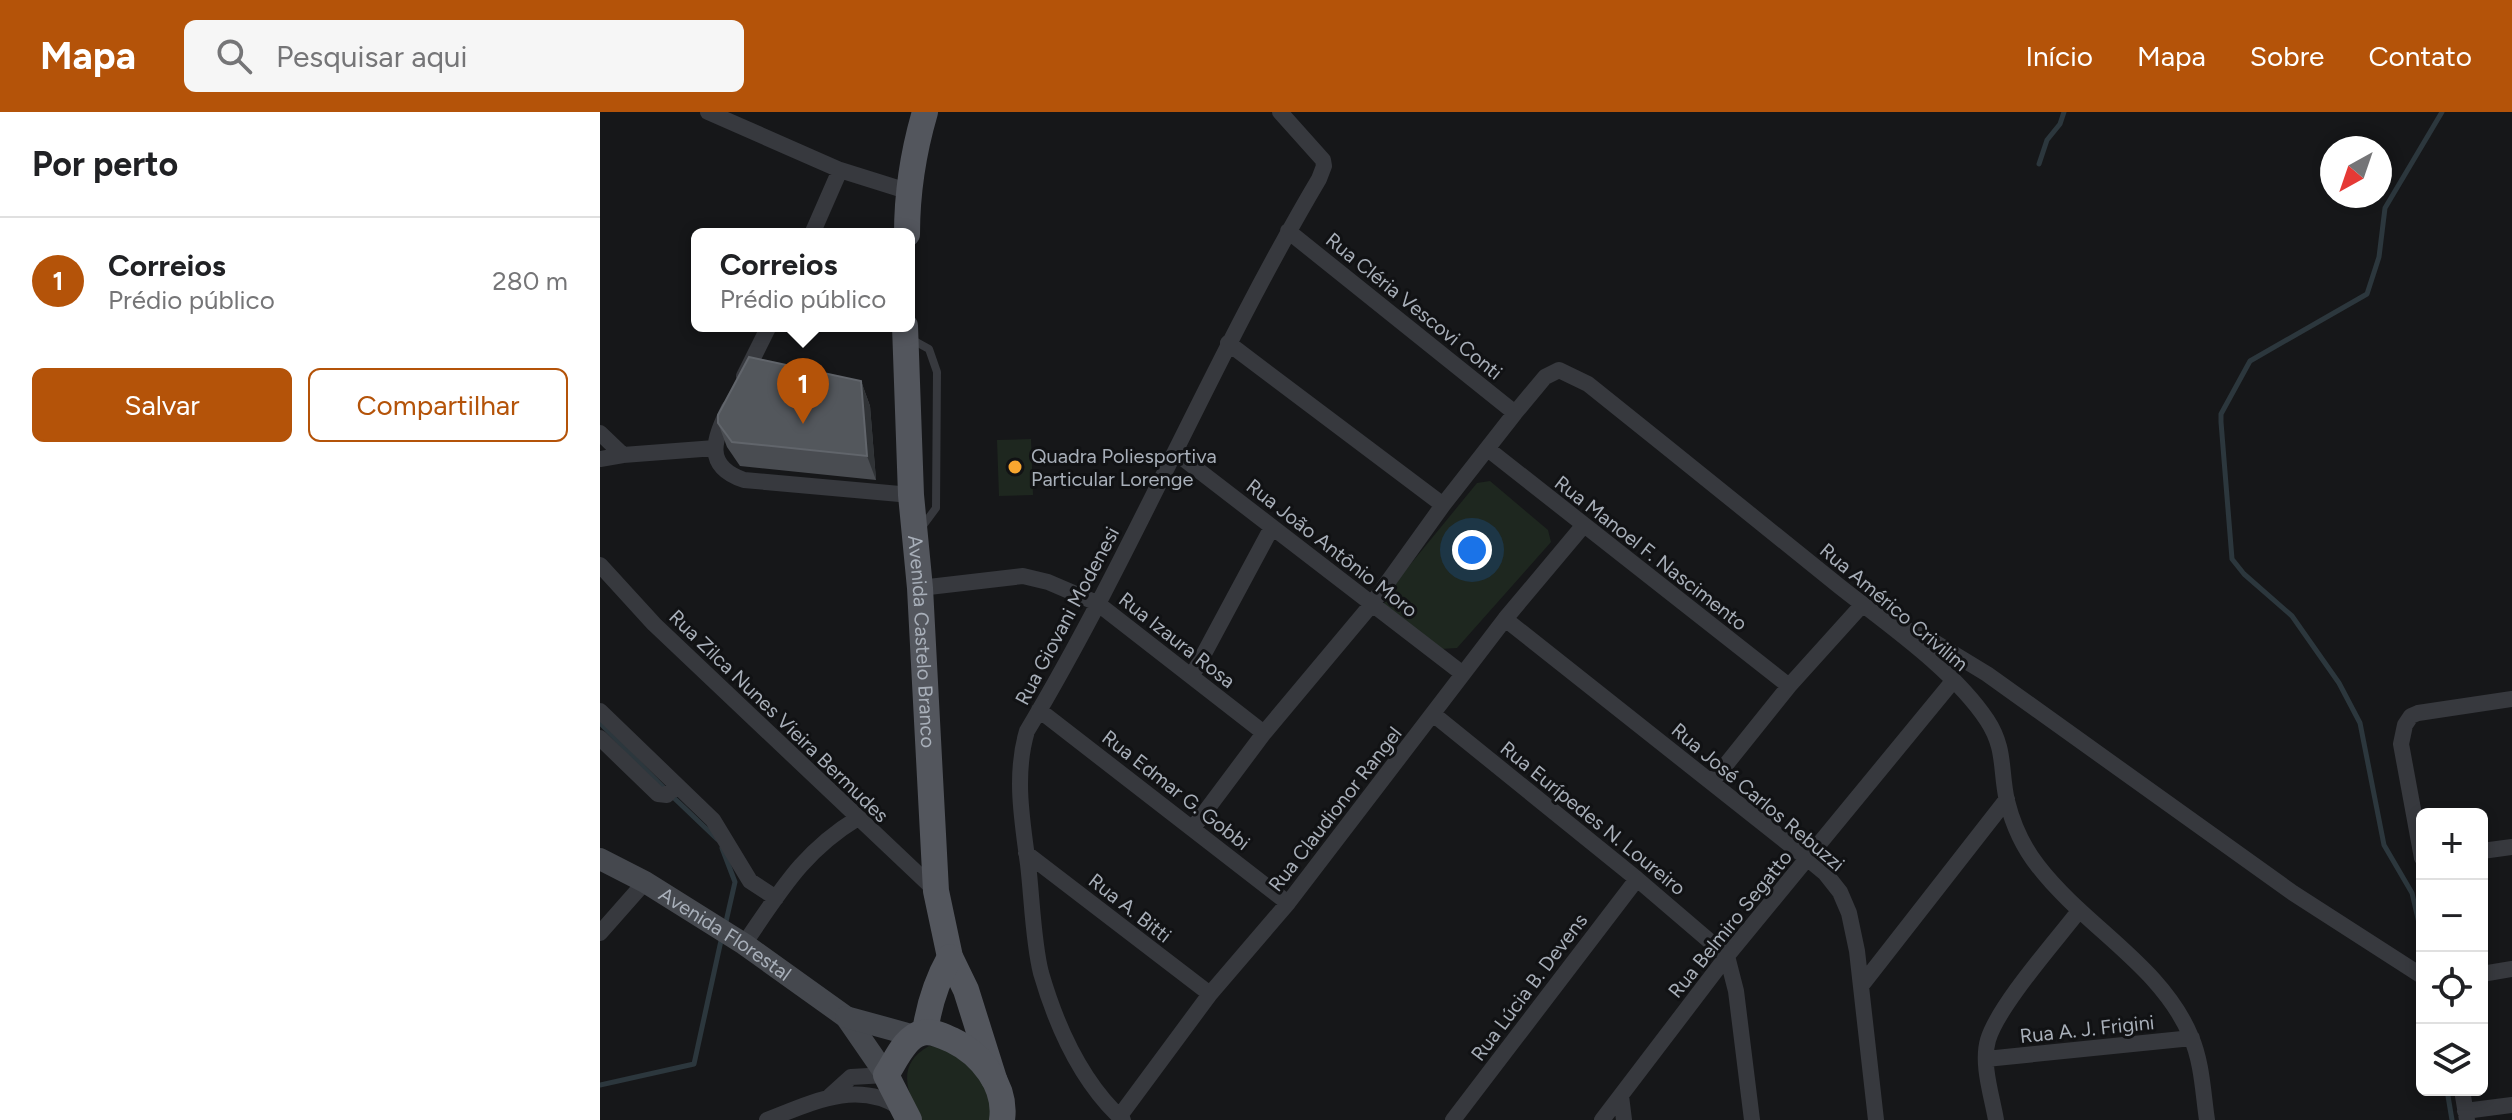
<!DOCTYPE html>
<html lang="pt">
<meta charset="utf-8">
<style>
:root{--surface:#fff;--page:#f6f6f6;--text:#202124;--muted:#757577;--line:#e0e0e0;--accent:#b45309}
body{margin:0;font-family:Figtree,sans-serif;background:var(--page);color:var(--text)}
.controls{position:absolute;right:24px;bottom:24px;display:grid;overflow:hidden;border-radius:12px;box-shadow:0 4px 12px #0003}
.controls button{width:72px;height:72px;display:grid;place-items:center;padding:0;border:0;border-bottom:2px solid var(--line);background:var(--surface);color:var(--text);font:40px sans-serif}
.compass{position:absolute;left:1720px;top:24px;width:72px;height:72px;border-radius:50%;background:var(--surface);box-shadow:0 4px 12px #0003;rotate:220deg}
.you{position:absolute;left:872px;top:438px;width:28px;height:28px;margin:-20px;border:6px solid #fff;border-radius:50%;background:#1a73e8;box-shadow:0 0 0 12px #1a73e833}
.badge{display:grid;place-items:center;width:52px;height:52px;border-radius:50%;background:var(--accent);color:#fff;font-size:26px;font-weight:700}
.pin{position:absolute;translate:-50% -66px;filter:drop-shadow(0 2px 4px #0008)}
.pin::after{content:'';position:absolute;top:42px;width:28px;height:24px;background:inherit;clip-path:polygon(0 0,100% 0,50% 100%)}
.popup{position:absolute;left:91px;top:116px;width:224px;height:104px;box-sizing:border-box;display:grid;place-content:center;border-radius:12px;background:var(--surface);filter:drop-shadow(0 2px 6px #0005);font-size:26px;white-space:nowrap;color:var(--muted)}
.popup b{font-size:30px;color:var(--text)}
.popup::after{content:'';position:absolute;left:50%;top:100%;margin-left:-16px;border:16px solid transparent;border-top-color:var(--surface)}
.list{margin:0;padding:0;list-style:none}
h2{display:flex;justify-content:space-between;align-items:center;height:104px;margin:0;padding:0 32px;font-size:34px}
h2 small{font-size:26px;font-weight:400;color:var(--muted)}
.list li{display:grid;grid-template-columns:52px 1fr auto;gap:24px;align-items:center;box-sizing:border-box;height:128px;padding:0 32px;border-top:2px solid var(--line)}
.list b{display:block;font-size:30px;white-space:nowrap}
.list p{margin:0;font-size:26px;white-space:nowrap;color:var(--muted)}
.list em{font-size:26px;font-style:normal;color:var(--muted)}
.actions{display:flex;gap:16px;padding:24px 32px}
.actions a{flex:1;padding:18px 0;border:2px solid var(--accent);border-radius:12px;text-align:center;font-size:28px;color:var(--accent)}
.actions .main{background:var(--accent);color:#fff}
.icon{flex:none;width:44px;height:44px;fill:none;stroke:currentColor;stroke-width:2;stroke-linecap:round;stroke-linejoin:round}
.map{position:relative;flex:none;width:1912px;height:1008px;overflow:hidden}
header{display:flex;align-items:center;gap:48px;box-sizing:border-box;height:112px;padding:0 40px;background:var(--accent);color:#fff}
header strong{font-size:38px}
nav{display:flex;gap:44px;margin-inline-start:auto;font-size:28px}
.search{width:560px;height:72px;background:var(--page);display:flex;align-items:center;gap:20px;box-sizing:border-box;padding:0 28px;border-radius:12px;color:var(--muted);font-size:30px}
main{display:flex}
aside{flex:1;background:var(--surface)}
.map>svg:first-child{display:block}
.green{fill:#1e271f}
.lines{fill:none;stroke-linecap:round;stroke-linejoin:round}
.stream{stroke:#2c373d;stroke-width:5}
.lane{stroke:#37393e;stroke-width:8}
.street{stroke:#37393e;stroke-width:16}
.secondary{stroke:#45484e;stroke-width:22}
.primary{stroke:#53565d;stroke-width:26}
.wall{fill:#494c51}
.shaded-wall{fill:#303336}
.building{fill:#53575c;stroke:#61656b;stroke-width:2}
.poi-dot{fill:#f8a62f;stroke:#111214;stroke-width:3}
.labels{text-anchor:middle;stroke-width:6;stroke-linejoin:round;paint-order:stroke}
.street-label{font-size:20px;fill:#a8afb9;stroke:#111214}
.poi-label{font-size:20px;fill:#a8afb9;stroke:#111214;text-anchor:start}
</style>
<header>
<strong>Mapa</strong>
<div class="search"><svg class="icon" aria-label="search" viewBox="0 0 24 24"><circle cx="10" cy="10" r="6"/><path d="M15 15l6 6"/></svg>Pesquisar aqui</div>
<nav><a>Início</a><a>Mapa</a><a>Sobre</a><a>Contato</a></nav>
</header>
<main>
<aside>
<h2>Por perto<small></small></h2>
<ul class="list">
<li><span class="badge">1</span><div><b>Correios</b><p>Prédio público</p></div><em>280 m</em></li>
</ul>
<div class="actions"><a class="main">Salvar</a><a>Compartilhar</a></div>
</aside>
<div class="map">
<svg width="1912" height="1008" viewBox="0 0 1912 1008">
<rect width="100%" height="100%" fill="#161719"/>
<path class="green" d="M431,327L433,383L399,384L397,328Z
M890,369L948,418L951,430L857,536L840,537L783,494L791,476L877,371Z
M329,934C336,935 344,935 349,937C372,948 395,983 391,1008H322C306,980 296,952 329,934Z"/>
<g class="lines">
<path class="stream" d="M1439,52L1447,28L1460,12L1464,0
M0,611L65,677
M72,684L117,727
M122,736L135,770L125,814
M1822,824L1812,781L1784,733L1760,611L1739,571L1692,504L1644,462L1632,447L1621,310V302L1650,249L1767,182L1779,145L1785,96L1842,0
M0,973L94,952L122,824
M1847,978L1852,1008"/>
<path class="lane" d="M309,226L329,237L337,260L336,396L322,415"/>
<path class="street" d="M108,0L240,58L307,79
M688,119L915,301
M212,122L240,58
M628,231L843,393
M144,264L169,214
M129,296C114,327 103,354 144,368L311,383
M0,321L23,343
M889,338L1189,574
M576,341L863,562
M0,347L23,343L115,336
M0,453L54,512L336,779
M320,476L423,464L448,470L497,491L664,621
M905,507L1208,747L1225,761L1240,780L1249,801L1257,839L1276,1008
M1299,514L1336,531L1387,562L1693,781L1822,864
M592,564L672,415
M439,598L688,791
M0,599L113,708L150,769L176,786
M833,602L1037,767L1127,844L1136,879L1152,1008
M0,626L58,682L67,683L76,673
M1112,670L1189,574L1263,492
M593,716L664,621L772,492L843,393L915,301L945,265L959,258L988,272C1072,339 1156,407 1239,474C1287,512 1353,557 1387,608C1406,637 1400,658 1407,689C1413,713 1423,735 1438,754C1485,815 1562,854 1591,925C1602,950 1603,981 1607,1008
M1882,739L1912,735
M426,741L610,882
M1822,746L1801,632L1805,613L1811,604L1818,601L1912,587
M0,821L45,770
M144,832C180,780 202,740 258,706
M1882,862L1912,857
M1261,874L1407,687
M1386,947L1592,926
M1862,978L1867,1008
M230,984L251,965L286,963
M1021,984L1024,1008
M1865,999L1912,993
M519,1005L610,882L688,791L905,507L983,414
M167,1008C211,991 257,967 301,996
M523,1008C481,970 457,916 441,861C433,830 432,785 428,752C422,708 414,662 427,619C534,440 613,246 719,67L724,54L723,48L680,0
M853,1008L1037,767
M1002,1008L1127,844L1353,569
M1396,1008C1392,984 1381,952 1388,928C1398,894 1455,830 1478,800"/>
<g class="secondary">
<path id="s1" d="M0,747L45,770L144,832L246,905L286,963"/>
<path d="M246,905L315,924"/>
</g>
<g class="primary">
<path d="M307,122C307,79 313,41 325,0"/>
<path id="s2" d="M305,214L311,383L320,476L336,779L350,845L366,878L394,967"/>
<path d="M325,920C329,892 336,870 350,845"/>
<path d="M309,1008L286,963C295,950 305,924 322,921C331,918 343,924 352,928C381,942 407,974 402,1008"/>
</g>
</g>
<path class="wall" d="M261,269L270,294L276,368L140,354L127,335L118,311Z"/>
<path class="shaded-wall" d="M261,269L270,294L276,368L267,344Z"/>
<path class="building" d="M149,245L261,269L267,344L132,330L118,311V303Z"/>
<circle class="poi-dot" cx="415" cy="355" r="8"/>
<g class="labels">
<g class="street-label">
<text transform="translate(814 194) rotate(39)" y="7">Rua Cléria Vescovi Conti</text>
<text transform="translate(732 436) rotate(38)" y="7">Rua João Antônio Moro</text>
<text transform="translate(1051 441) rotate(38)" y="7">Rua Manoel F. Nascimento</text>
<text transform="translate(1294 495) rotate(40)" y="7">Rua Américo Crivilim</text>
<text transform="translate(467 504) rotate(-62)" y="7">Rua Giovani Modenesi</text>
<text transform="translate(577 528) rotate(38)" y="7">Rua Izaura Rosa</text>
<text dy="7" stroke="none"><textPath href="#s2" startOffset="316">Avenida Castelo Branco</textPath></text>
<text transform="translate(179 604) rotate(44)" y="7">Rua Zilca Nunes Vieira Bermudes</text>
<text transform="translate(576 678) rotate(38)" y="7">Rua Edmar G. Gobbi</text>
<text transform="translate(1158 685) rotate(40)" y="7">Rua José Carlos Rebuzzi</text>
<text transform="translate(735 697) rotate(-52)" y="7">Rua Claudionor Rangel</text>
<text transform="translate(993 706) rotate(39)" y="7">Rua Eurípedes N. Loureiro</text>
<text transform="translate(530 796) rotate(38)" y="7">Rua A. Bitti</text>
<text transform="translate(1130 812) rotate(-51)" y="7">Rua Belmiro Segatto</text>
<text dy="7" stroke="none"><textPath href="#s1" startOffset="146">Avenida Florestal</textPath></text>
<text transform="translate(929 875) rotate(-53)" y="7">Rua Lúcia B. Devens</text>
<text transform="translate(1487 917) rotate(-6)" y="7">Rua A. J. Frigini</text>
</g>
<g class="poi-label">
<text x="431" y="351">Quadra Poliesportiva<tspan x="431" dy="23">Particular Lorenge</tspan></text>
</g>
</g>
</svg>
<div class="controls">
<button>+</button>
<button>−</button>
<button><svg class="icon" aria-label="locate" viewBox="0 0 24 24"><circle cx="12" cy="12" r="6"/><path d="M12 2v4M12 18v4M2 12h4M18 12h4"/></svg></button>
<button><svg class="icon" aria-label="layers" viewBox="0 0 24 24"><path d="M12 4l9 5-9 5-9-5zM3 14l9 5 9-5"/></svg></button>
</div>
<svg class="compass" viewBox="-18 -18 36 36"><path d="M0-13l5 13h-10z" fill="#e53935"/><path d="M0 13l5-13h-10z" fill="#757577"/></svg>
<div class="you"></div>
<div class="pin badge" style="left:203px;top:312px">1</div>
<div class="popup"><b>Correios</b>Prédio público</div>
</div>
</main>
